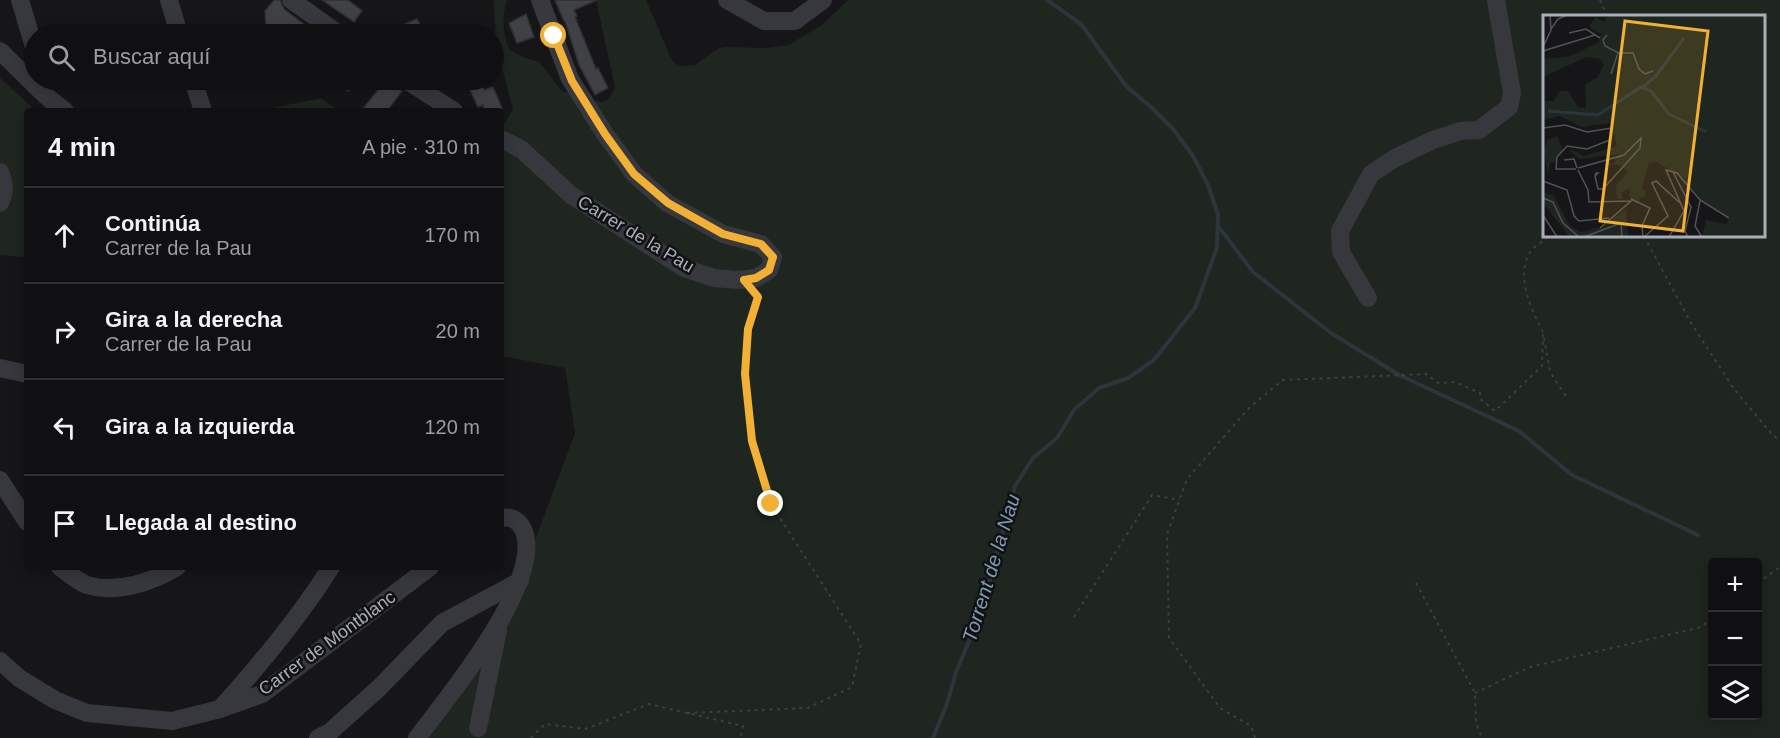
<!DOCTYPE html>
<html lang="es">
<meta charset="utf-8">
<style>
:root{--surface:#101012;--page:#19191b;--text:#f1f3f6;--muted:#9c9d9f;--line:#303032}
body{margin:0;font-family:Helvetica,sans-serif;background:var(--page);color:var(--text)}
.controls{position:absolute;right:18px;bottom:18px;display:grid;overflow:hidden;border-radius:6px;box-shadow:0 3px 15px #0003}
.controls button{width:54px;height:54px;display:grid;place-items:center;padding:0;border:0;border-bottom:2px solid var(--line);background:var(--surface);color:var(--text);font:30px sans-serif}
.stop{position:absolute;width:18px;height:18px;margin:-14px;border:4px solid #f2b134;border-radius:50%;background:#fff}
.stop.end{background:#f2b134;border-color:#fff;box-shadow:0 2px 6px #0008}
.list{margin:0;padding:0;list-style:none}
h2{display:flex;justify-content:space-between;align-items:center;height:78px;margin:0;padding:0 24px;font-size:26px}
h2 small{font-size:20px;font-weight:400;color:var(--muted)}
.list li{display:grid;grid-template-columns:39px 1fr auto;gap:18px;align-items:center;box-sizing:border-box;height:96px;padding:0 24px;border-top:2px solid var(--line)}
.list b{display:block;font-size:22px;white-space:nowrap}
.list p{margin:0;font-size:20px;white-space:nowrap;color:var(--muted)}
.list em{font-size:20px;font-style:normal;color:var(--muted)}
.icon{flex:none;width:33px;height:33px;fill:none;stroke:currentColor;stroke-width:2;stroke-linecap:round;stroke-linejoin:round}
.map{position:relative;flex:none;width:1780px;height:738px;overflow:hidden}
.search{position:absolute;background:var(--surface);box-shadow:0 3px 15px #0003;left:24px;top:24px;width:480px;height:66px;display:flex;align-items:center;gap:15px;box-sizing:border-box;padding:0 21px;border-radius:33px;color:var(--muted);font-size:22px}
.panel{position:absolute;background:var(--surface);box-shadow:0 3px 15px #0003;left:24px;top:108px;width:480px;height:462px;border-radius:6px}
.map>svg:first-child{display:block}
.green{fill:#1e261f;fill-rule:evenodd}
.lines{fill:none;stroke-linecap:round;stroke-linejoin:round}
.stream{stroke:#2c353c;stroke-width:4}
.building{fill:#404145;stroke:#303034;stroke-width:1.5}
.path{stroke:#3d3f44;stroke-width:2;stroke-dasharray:3 4.5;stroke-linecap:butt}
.minor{stroke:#37383d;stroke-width:18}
.route{stroke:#f2b134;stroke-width:8}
.labels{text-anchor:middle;stroke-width:5;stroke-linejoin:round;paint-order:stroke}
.street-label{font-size:18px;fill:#a8adb8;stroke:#111113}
.water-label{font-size:20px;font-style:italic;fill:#7f9bb3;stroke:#111113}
.inset-river{fill:none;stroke:#2c353c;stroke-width:3}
.inset-road{fill:none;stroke:#505258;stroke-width:1.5}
.view{fill:#f2b134;fill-opacity:0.15;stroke:#f2b134;stroke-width:3}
.inset-edge{fill:none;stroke:#a8adb8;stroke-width:3}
</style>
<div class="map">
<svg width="1780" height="738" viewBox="0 0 1780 738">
<rect width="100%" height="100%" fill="#161618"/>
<path class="green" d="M494,0H507C502,16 502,35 510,50L525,58L539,62L562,91L601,102L608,100L615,87L596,0H646L670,56L674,63L681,66L695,65L719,48L727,47L767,48L789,45L822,25L848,0H1780V738H417L520,581L575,433L565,368L501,356V129L513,109L496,45ZM1544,16H1764V236H1544ZM1712,562H1758V716H1712Z
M0,78L36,111H27V254L22,257L0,255Z
M321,98L339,111H259Z"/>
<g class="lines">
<path class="stream" d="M1218,226L1253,272L1331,333L1399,375L1519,431L1572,475L1698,535
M933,738L947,704L956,672L981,613L1015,486L1033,458L1057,438L1074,410L1099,388L1128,378L1154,360L1195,308L1217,248L1218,215L1208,185L1193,156L1174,130L1151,107L1126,86L1081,24L1047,0"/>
</g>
<path class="building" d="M274,0H280L284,9L317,34H275L266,27L265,11Z
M322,0H348L362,11L354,22Z
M555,0H597L574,10L577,16L575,17L596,69L598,68L608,88L595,95L579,65L565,21H564Z
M526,14L534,37L517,43L509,23Z
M417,19L425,34H381Z
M326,80H359L349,91Z
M386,80H392L402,91L387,111H361Z
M481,83L484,90L493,87L502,108L494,111H485L483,105L478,107L469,88Z"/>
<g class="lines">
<path class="path" d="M1600,0L1607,16
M1644,236L1691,323L1734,389L1771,433L1780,441
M1543,332C1532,311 1514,274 1531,251C1536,245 1544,240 1550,236
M1544,338L1550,372L1567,398
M1416,583L1475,693L1476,723L1482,738
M1758,583L1780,567
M1074,617L1152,495L1180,500
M1475,693L1530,667L1698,628L1712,620
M687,713L808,708L852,687L861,644L771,504L752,441L745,374L748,329L758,297L755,294
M531,738L545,724L585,729L649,704L743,726L740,738
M1255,738L1251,726L1220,708L1169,638L1167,534L1187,479L1250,407L1283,380L1426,374L1438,383L1455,382L1480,393V399L1495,411L1542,366L1543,332"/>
<path class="minor" d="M20,0L34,47
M169,0L179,34
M291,0L339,34
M727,0L764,21H795L823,0
M0,51L46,96L65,111
M193,80L203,111
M406,80L454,111
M501,139L521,149L571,195L684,268L714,278L739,280L756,278L769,270L773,257L761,244L723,234L667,203L634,174L605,134L570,79L540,0
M0,172C5,183 5,193 0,203
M1368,298L1341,252L1340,231L1371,174L1395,158L1433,140L1460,131L1479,130L1509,107L1512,93L1496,0
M0,368L27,374
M0,480L27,522
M60,567C68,573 78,582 87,585C117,594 152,582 177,567
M0,661L19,678L55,700L87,713L172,721L220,709L262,694L430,567
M221,708C261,663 299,618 331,567
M478,728L498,630
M318,738L330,732L380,687L442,623L520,581
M417,738C447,698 546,580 523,529C518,520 511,516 501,518"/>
</g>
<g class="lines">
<path class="route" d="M554,36L572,81L605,134L634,174L668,203L723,234L761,244L773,257L769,270L756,278L744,280L758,297L748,329L745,374L752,441L771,504"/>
</g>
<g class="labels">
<g class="street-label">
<text transform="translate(636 234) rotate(31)" y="6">Carrer de la Pau</text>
<text transform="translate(327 643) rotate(-36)" y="6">Carrer de Montblanc</text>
</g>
<g class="water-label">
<text transform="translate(991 568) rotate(-73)" y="7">Torrent de la Nau</text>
</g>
</g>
<g transform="translate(1543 15)">
<rect width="222" height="222" fill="#161618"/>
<path d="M64,0H222V222H159L163,205L183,209L187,202L157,185L141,164L114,147L106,148L99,173L103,178L100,183L97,182L95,188L87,184V174L79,177V184H74L73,171L85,156L77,150H59L70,149L77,139L38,144L33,142L25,133L41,141L74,131L68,108L38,112L17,101L0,105V86H11L17,76H25L35,92L43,93L42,69L54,63L61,50L57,44L43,42L0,62V44L28,41L56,27L58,19L46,12L52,2L61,7ZM14,121L20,135L12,147L7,148L5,159L1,137L4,125ZM0,177L11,181L27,211L38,217L58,212L83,194L85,222H27L0,188Z" fill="#1e261f"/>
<path class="inset-river" d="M100,72L113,61L141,23M5,96L55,100L98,72L108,76L126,99L163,117"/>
<path class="inset-road" d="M8,14L15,4L24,0M26,18L43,14L57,23M64,20L60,25L62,31L76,38H90L96,54L102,59L110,56M0,32L8,15L7,0M0,36L52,20M68,59L75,38M0,113L22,110L44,117L69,113L67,125L44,134L24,131L14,142L13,154H33M21,145L31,144L34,153M35,153L81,140L98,123L97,133L60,174H55L52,161L53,158H55L52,161M35,155L45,175L46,187L88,186L57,213M130,157L148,192L142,216L145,222M0,166L24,175L31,201L36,206L66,203M0,183L10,187L20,208L36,222M88,184L107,193L99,211L100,222M157,186L152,211L159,222M0,200L14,222M41,222L78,208L79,222M101,222L125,201L109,168L113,166L137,188M126,222L141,196L123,155L134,158L157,185L186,203"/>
<path class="view" d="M82,6L165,16L140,216L57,206Z"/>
<rect width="222" height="222" class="inset-edge"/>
</g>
</svg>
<div class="controls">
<button>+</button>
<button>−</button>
<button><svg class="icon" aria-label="layers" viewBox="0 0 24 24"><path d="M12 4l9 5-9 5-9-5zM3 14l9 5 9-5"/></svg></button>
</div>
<div class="stop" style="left:554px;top:36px"></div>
<div class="stop end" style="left:771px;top:504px"></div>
<div class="search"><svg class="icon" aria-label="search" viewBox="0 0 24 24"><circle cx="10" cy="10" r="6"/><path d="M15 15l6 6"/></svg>Buscar aquí</div>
<section class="panel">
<h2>4 min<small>A pie · 310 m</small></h2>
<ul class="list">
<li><svg class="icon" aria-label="ahead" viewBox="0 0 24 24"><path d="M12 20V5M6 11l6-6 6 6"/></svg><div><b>Continúa</b><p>Carrer de la Pau</p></div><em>170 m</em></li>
<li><svg class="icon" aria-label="right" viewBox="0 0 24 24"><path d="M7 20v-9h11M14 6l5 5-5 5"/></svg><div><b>Gira a la derecha</b><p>Carrer de la Pau</p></div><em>20 m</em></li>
<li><svg class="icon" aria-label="left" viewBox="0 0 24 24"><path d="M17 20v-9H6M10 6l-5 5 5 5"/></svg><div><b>Gira a la izquierda</b></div><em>120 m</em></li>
<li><svg class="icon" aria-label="arrive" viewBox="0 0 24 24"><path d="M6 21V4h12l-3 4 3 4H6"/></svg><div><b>Llegada al destino</b></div></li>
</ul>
</section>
</div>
